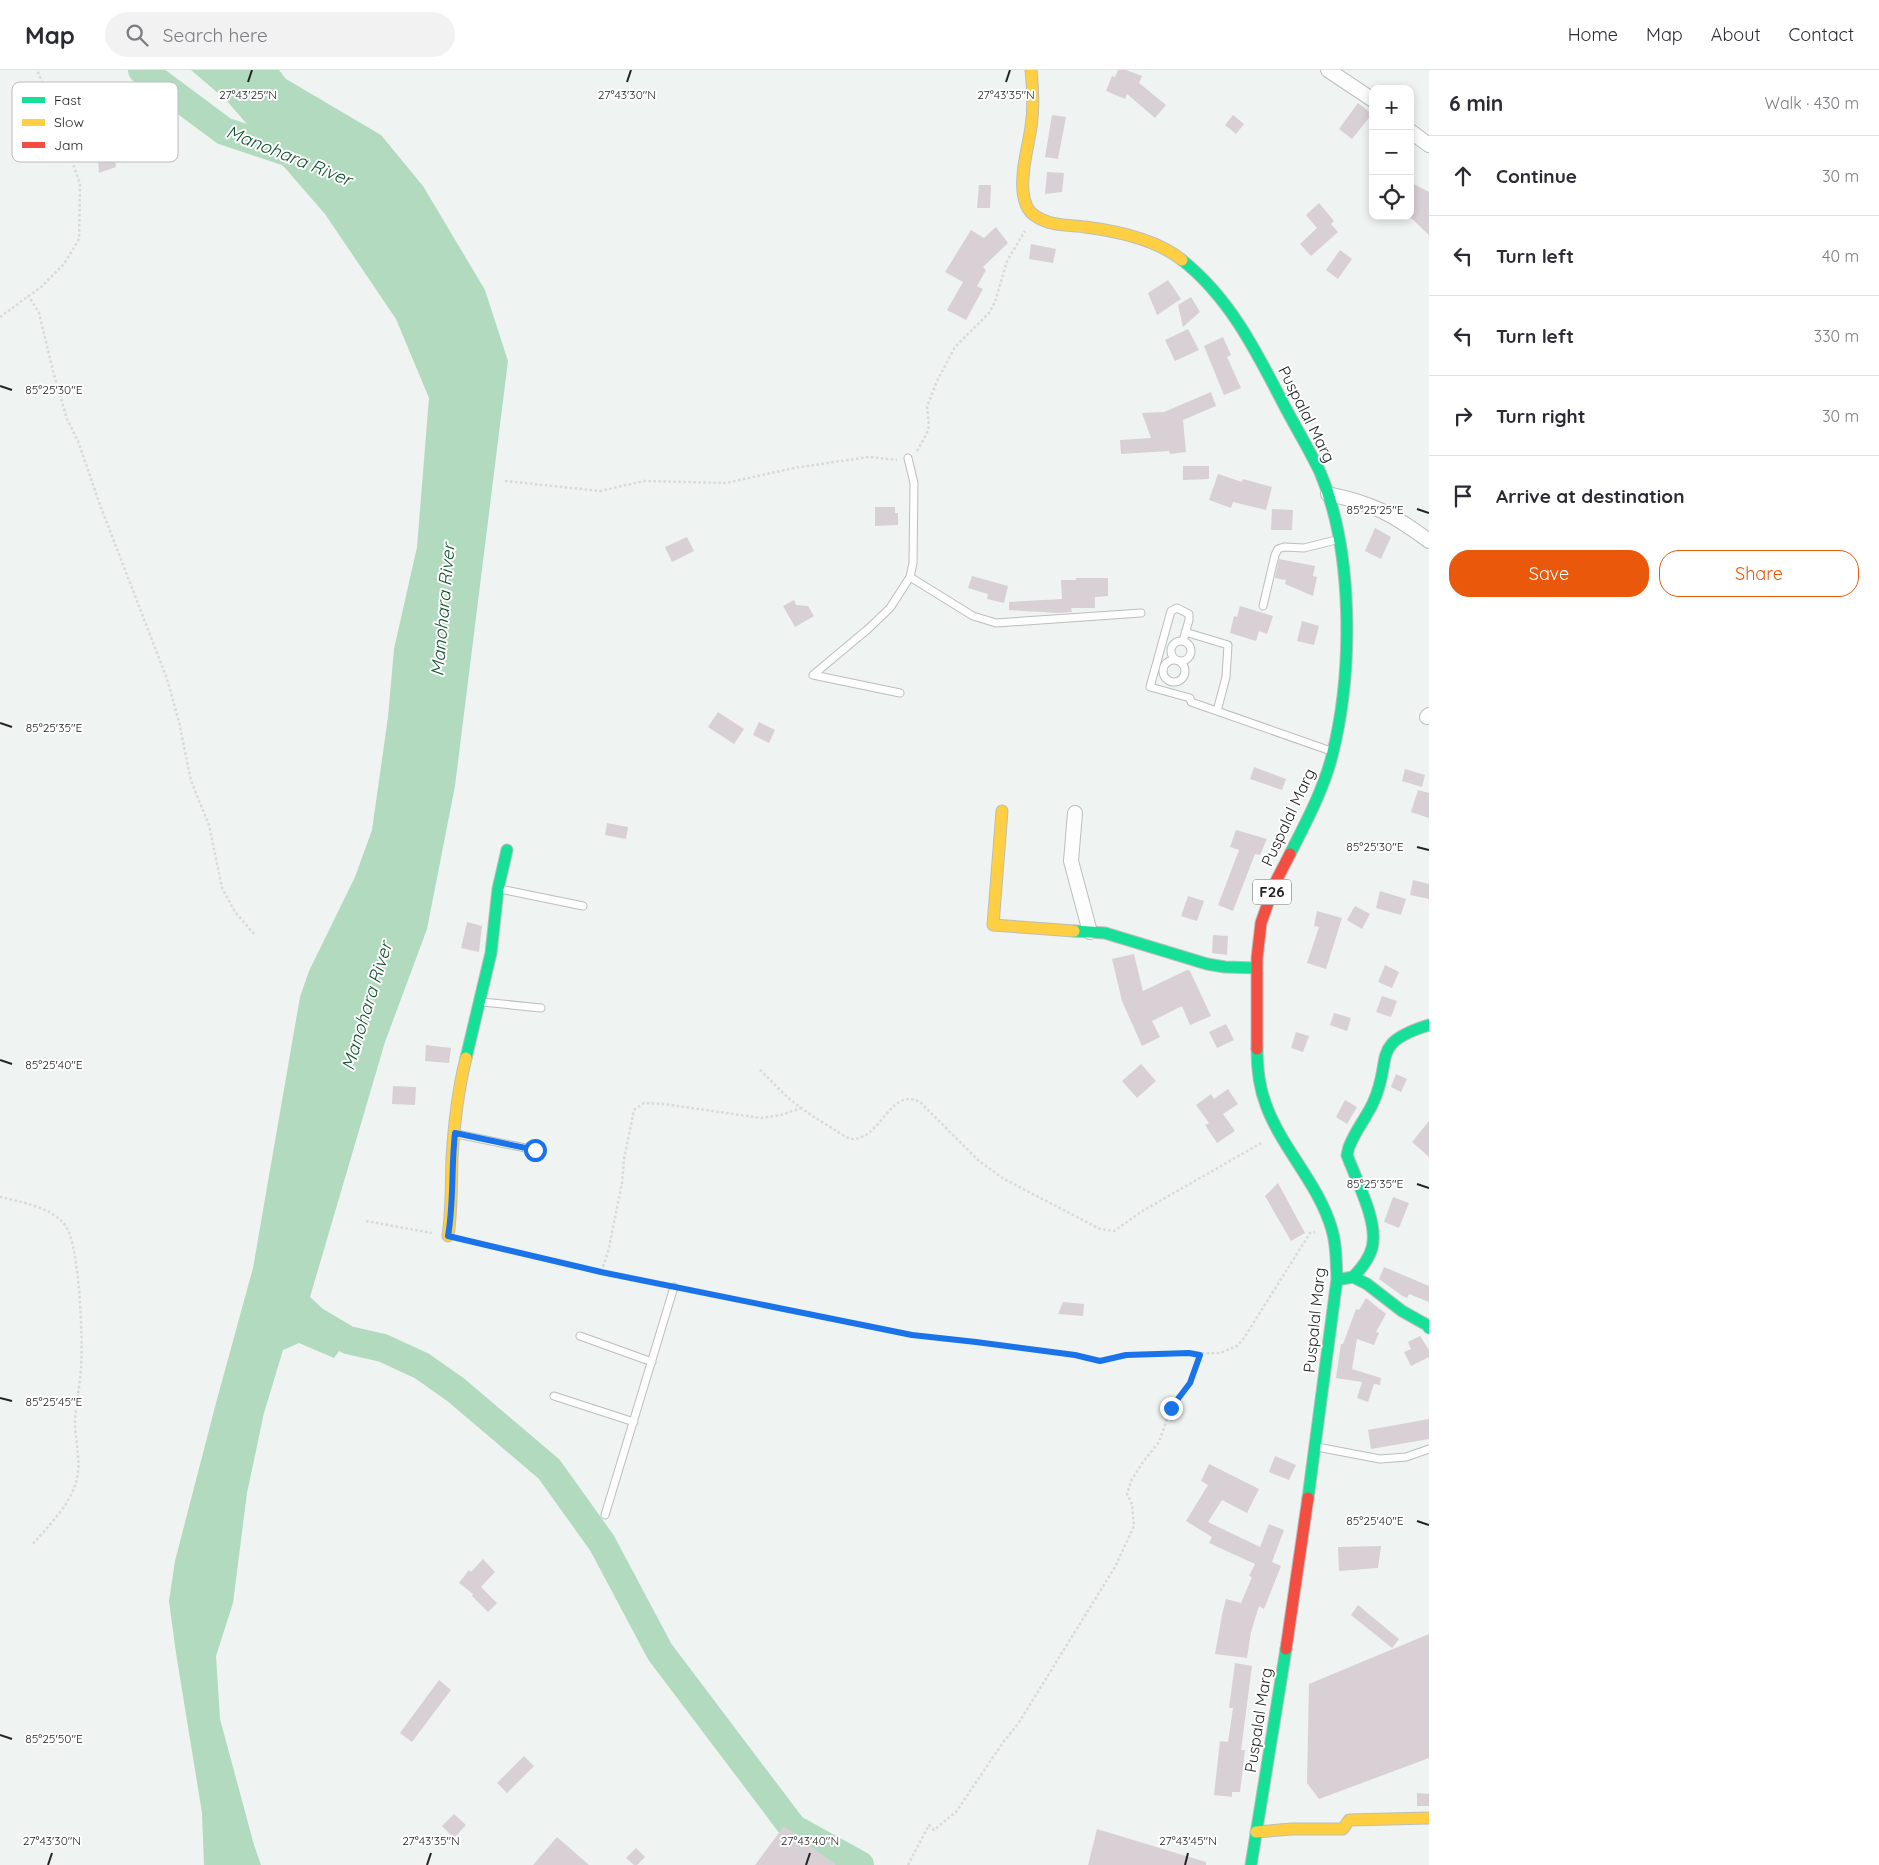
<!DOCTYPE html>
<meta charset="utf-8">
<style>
:root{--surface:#fff;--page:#f2f2f3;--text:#2b2b33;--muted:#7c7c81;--line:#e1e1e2;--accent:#ea580c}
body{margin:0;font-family:Quicksand,sans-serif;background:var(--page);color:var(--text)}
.controls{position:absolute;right:15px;top:15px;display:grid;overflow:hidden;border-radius:10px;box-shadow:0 2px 8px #0003}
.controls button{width:45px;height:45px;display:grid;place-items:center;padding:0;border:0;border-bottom:1px solid var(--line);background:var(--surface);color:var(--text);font:25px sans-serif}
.stop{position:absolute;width:15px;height:15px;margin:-11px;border:4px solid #1a73e8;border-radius:50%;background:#fff}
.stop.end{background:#1a73e8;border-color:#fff;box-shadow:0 1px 5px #0008}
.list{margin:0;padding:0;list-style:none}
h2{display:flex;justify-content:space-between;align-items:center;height:65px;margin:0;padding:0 20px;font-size:21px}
h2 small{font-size:16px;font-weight:400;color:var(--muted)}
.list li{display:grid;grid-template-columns:32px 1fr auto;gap:15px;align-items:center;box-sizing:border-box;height:80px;padding:0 20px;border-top:1px solid var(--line)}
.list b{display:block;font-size:19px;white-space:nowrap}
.list em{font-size:16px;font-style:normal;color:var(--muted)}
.actions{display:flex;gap:10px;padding:15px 20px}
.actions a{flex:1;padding:11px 0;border:1px solid var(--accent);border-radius:20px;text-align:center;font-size:18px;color:var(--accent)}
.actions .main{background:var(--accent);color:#fff}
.icon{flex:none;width:28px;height:28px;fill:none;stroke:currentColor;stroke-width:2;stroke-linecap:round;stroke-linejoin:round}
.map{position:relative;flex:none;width:1429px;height:1795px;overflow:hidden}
header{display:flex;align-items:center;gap:30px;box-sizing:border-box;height:70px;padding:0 25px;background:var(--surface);border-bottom:1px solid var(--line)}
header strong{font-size:24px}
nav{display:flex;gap:28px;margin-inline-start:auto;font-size:18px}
.search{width:350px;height:45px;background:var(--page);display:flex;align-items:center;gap:12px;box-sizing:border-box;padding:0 18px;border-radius:28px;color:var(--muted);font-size:19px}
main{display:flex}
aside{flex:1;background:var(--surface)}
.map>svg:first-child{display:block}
.water{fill:#b2dabe}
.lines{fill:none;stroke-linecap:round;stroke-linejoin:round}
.river{stroke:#b2dabe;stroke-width:28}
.building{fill:#d9d0d6}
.lane-casing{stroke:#bbbebc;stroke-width:9}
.street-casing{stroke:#bbbebc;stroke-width:16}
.fast-casing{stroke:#bbbebc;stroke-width:13}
.slow-casing{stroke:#bbbebc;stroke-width:13}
.jam-casing{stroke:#bbbebc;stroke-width:13}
.path{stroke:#d8d9d8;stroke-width:2.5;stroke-dasharray:2.5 2.5;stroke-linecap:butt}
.lane{stroke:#fdfdfd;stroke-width:7}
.street{stroke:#fdfdfd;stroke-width:14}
.fast{stroke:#16e098;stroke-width:11}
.slow{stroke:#ffcf43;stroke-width:11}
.jam{stroke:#f24e42;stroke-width:11}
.route{stroke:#1a73e8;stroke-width:6}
.ticks{fill:none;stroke:#222422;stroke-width:2}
.labels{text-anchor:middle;stroke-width:4;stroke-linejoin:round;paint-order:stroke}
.shield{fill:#fff;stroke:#646664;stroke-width:1}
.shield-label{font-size:15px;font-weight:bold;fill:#222422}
.street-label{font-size:16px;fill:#222422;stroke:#fff}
.water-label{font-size:18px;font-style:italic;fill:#12512d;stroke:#fff}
.key{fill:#fff;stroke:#bdbdbd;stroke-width:1}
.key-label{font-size:14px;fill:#222422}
.ticks-label{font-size:12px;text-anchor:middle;fill:#222422;stroke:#fff;stroke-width:4;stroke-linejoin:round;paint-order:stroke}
</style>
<header>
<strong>Map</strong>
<div class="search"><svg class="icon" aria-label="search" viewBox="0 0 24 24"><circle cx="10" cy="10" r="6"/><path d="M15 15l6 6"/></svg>Search here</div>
<nav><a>Home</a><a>Map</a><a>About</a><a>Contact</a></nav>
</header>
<main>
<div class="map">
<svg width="1429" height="1795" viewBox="0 0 1429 1795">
<rect width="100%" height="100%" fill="#eff3f1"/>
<path class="water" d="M191,0H279L286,9L381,65L423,116L485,220L508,291L455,716L427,859L385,972L310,1227L339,1254L356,1258L334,1288L299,1273L283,1280L264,1343L247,1423L233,1533L216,1586L220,1649L254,1775L261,1795H204L202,1743L176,1583L169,1531L175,1491L216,1333L253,1198L300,927L309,901L355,807L372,760L388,647L394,579L417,477L429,328L396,249L325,144L226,30Z"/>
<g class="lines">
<path class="river" d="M142,0L224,61L299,86
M316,1251L348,1270L383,1278L422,1296L456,1320L549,1399L602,1473L660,1582L793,1758L860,1795"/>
</g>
<path class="building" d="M1118,0H1126L1142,6L1139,13L1166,35L1155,48L1127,24L1125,29L1106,21L1112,6L1115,7Z
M1358,33L1372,44L1352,69L1339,59Z
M1052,45L1066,47L1058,89L1045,87Z
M1233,45L1244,54L1236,64L1225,55Z
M112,73L116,97L99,103L97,76Z
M1047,102L1064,103L1062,122L1045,124Z
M1410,112L1429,122V165L1410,147Z
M979,115H991L990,138H977Z
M1319,133L1334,151L1331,154L1338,162L1311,186L1300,174L1317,158L1306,145Z
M996,157L1008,173L983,197L986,200L977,216L983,219L966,250L947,240L963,212L945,202L971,160L984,168Z
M1031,174L1056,179L1053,193L1029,189Z
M1340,180L1352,189L1338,209L1326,200Z
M1168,210L1181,229L1157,245L1148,223Z
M1191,227L1200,242L1183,257L1178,235Z
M1188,259L1199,280L1175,291L1165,270Z
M1223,267L1231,285L1227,287L1241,318L1224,325L1204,276Z
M1211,322L1216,336L1183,350L1186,382L1170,384L1169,381L1121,384L1120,370L1151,368L1142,343L1164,342Z
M1183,396H1209V409L1183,410Z
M1218,404L1242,412L1243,409L1272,417L1266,440L1233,432L1231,438L1209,430Z
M875,437H895V443H898V455L875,456Z
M1272,439L1293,440L1292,460H1271Z
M1375,458L1391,467L1381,489L1365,481Z
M687,467L694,481L672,492L665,477Z
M1279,489L1315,496L1313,506L1317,507L1313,526L1285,514L1286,510L1275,508Z
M972,506L1008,516L1004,533L987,529L988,524L968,518Z
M1076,508H1108V526L1095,527V538H1071L1072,542L1058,543L1009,540V532L1062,529L1061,510H1076Z
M794,530L796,535L808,536L814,546L795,557L783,536Z
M1240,536L1273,546L1267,564L1259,561L1256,571L1230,563L1234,546L1237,547Z
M1302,551L1319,556L1314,575L1297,571Z
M718,642L744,659L734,674L708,657Z
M759,652L775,660L769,673L753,665Z
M1254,697L1286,709L1282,720L1250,709Z
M1405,699L1425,705L1422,717L1402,711Z
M1418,720L1429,723V748L1411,742Z
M607,753L628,757L626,769L605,765Z
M1236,760L1267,769L1260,785L1255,784L1233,841L1218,835L1239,780L1230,777Z
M1413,810L1429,814V829L1410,825Z
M1380,821L1406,829L1401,845L1376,838Z
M1188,826L1204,831L1197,851L1181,846Z
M1355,836L1370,844L1362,859L1347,850Z
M1317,841L1342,848L1326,899L1307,893L1319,857L1314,856Z
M467,852L482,856L479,882L461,878Z
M1213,865L1228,866L1227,885L1212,883Z
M1134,884L1143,921L1187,900L1190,901L1211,946L1190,955L1182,936L1152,951L1160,967L1142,976L1122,931L1112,889Z
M1385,895L1399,902L1392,918L1378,912Z
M1382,926L1397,931L1391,947L1376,942Z
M1334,943L1351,948L1347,961L1330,955Z
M1226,954L1234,970L1217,978L1209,962Z
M1296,962L1309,966L1303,982L1291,978Z
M426,975L451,978L449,993L425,991Z
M1141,994L1156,1011L1137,1028L1122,1011Z
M1396,1004L1407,1009L1401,1022L1391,1017Z
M393,1016L416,1017L415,1035L392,1034Z
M1228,1019L1238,1034L1223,1044L1235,1061L1217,1073L1205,1055L1209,1053L1196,1035L1211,1024L1214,1029Z
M1345,1030L1357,1037L1347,1054L1336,1047Z
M1429,1051V1087L1412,1072Z
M1278,1113L1305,1163L1291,1171L1265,1126Z
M1393,1127L1409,1133L1399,1158L1384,1152Z
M1384,1197L1429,1216V1232L1409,1224L1407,1228L1401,1225L1379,1209Z
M1366,1228L1386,1244L1376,1262L1379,1263L1374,1275L1357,1269L1352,1299L1381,1308L1380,1315L1374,1314L1368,1332L1357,1328L1362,1312L1336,1308L1341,1274H1343L1356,1239L1359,1240Z
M1063,1232L1084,1234L1083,1246L1058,1244Z
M1420,1266L1429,1280V1287L1411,1296L1404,1282L1411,1279L1408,1272Z
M1429,1349V1369L1371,1379L1368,1360Z
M1275,1386L1296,1395L1289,1410L1269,1402Z
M1209,1394L1259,1419L1247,1443L1222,1430L1208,1452L1260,1477L1269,1454L1284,1460L1272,1492L1281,1496L1264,1539L1259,1536L1251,1562L1247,1588L1215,1584L1222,1545L1226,1529L1241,1533L1252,1507L1249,1506L1255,1494L1209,1473L1212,1467L1186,1451L1208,1415L1201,1411Z
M1381,1476L1378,1498L1339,1501L1338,1477Z
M483,1489L495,1502L481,1517L497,1533L488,1542L472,1526L473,1524L459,1513L469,1500L471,1502Z
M1358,1535L1399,1569L1392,1578L1351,1545Z
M1429,1564V1688L1319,1729L1307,1713L1309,1614Z
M1235,1593L1252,1596L1241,1680H1245L1240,1722H1232V1727L1214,1725L1220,1671L1228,1672L1233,1638H1229Z
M439,1610L451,1620L412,1672L400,1663Z
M524,1686L534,1696L507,1723L497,1713Z
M1417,1723L1429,1724V1736H1417Z
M454,1744L466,1755L454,1768L442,1756Z
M784,1756L836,1795H755Z
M1097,1759L1206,1792V1795H1088Z
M557,1767L589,1795H533Z
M636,1778L645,1787L637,1795H634L626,1788Z"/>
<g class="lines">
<defs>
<path id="lane" d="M908,388L914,413L913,493L910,507L973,546L996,553L1141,543
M1263,536L1275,485L1278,479L1284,477L1304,478L1336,470
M1185,562L1228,575L1226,607L1217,641
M1171 581a10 10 0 1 1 20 0a10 10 0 1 1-20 0Z
M1183,571L1189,550V544L1177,538L1171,541L1150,617L1190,628L1191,632L1331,681
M1163 601a11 11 0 1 1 22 0a11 11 0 1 1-22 0Z
M900,623L813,605L868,559L890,538L910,507
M500,819L583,836
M482,932L541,938
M457,1064L535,1080
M580,1266L652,1292
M554,1326L634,1352
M1317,1377L1380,1389L1406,1387L1429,1379
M605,1445L674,1217"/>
<path id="street" d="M1328,0L1373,30
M1410,61L1429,75
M1328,424C1372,433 1393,444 1429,471
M1427,647L1429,645
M1075,743L1071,791L1090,862"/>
<path id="fast" d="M1182,190C1230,228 1256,281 1284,335C1296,358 1309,379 1320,402C1354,482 1353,603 1332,686C1323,721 1306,752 1290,784
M1074,861L1105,863L1207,894L1225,897L1257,898
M1257,979C1257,998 1259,1017 1266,1035C1282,1079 1319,1114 1332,1160C1337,1176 1336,1193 1337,1209L1308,1428
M466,988L491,883L498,819L507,780
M1353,1207C1361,1199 1369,1189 1372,1178C1379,1152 1356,1110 1347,1085L1349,1077C1355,1061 1366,1048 1373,1033C1394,988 1368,974 1429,955
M1342,1209L1353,1207L1367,1214L1402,1241L1427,1255L1429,1258
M1251,1795L1286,1579"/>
<path id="slow" d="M1031,0C1033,19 1034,38 1031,57C1028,78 1021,100 1023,121C1024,132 1027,142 1037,147C1051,156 1070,155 1085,157C1117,161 1156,169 1182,190
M1002,741L993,855L1074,861
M448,1166C452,1139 451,1115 452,1088C454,1055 458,1020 466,988
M1256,1762L1292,1759H1343L1349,1750L1429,1748"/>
<path id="jam" d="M1257,979V888L1261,853L1275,813L1290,784
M1286,1579L1308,1428"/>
</defs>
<use href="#lane" class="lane-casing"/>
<use href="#street" class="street-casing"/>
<use href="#fast" class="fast-casing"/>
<use href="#slow" class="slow-casing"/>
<use href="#jam" class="jam-casing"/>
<path class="path" d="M28,225L39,243L53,301L67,349L78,371L100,435L167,609L179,652L191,711L209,755L222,818L235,842L255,865
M0,247L41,217L64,194L79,169L80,114L55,42L37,0
M917,381L927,363L929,356L927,337L937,311L955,277L989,243L995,232L1007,191L1025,161
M505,411L600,421L644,411L726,413L794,398L868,387L897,390
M760,1000C774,1013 787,1029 803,1039C813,1047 824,1053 835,1060C840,1063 846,1068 852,1069C881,1070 890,1016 920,1032L979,1091L1004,1109L1100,1159L1114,1161L1144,1140L1263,1072
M0,1127C21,1132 51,1137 65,1155C80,1174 83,1272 81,1298C80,1316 76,1333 75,1351C75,1370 81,1390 77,1408C72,1433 49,1455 33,1474
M366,1151L432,1163
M464,1169L601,1202
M664,1215L601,1202L608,1182L622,1113L624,1089L634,1040L644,1033L664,1034L761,1048L781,1045L801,1038
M684,1219L912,1265L976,1272L1075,1285L1100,1291L1126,1285L1220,1283L1237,1276L1244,1268L1310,1163L1315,1162
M908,1795L929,1755L934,1760L956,1742L1004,1671L1018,1654L1115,1497L1134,1456L1132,1434L1127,1424L1131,1411L1143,1392L1159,1372L1171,1338L1190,1313L1200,1285"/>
<use href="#lane" class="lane"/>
<use href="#street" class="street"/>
<use href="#fast" class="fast"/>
<use href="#slow" class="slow"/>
<use href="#jam" class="jam"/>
</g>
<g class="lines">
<path class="route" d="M535,1080L455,1063C451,1098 454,1132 448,1166L601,1202L912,1265L976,1272L1075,1285L1100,1291L1126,1285L1189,1283L1200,1285L1190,1313L1171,1338"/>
</g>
<path class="ticks" d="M248,12L252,0M627,12L631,0M1006,12L1010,0M0,316L12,320M1417,439L1429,443M0,653L12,657M1417,777L1429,780M0,990L12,994M1417,1114L1429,1118M0,1328L12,1331M1417,1451L1429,1455M0,1665L12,1669M48,1795L52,1783M427,1795L431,1783M806,1795L810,1783M1185,1795L1188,1783"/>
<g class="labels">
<rect class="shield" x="1253" y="809.5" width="38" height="25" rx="4"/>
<g class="shield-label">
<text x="1272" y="827">F26</text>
</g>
<g class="street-label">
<text transform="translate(1307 344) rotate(63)" y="6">Puspalal Marg</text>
<text transform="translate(1288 747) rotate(-65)" y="6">Puspalal Marg</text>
<text transform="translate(1314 1250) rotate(-84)" y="6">Puspalal Marg</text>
<text transform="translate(1258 1650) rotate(-81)" y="6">Puspalal Marg</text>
</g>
<g class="water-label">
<text transform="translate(289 86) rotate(22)" y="6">Manohara River</text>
<text transform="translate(443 540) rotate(-85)" y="6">Manohara River</text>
<text transform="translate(367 936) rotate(-73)" y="6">Manohara River</text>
</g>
</g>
<rect x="12" y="12" width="166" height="80" rx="8" class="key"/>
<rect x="22" y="27" width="23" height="6" fill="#16e098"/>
<rect x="22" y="49" width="23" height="7" fill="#ffcf43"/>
<rect x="22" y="72" width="23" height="6" fill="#f24e42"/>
<g class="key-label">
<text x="54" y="35">Fast</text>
<text x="54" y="57">Slow</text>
<text x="54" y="80">Jam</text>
</g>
<g class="ticks-label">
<text x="248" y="29">27°43'25"N</text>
<text x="627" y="29">27°43'30"N</text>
<text x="1006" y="29">27°43'35"N</text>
<text x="54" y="324">85°25'30"E</text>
<text x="1375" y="444">85°25'25"E</text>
<text x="54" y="662">85°25'35"E</text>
<text x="1375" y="781">85°25'30"E</text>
<text x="54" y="999">85°25'40"E</text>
<text x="1375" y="1118">85°25'35"E</text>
<text x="54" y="1336">85°25'45"E</text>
<text x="1375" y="1455">85°25'40"E</text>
<text x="54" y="1673">85°25'50"E</text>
<text x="52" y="1775">27°43'30"N</text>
<text x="431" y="1775">27°43'35"N</text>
<text x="810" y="1775">27°43'40"N</text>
<text x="1188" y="1775">27°43'45"N</text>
</g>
</svg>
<div class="controls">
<button>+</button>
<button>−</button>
<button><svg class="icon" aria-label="locate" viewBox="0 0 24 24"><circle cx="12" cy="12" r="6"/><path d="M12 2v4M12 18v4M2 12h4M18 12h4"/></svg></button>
</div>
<div class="stop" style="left:535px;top:1080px"></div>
<div class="stop end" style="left:1171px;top:1338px"></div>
</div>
<aside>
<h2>6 min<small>Walk · 430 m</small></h2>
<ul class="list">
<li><svg class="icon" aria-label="ahead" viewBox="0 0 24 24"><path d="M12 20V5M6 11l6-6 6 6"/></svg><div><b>Continue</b></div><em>30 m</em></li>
<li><svg class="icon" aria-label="left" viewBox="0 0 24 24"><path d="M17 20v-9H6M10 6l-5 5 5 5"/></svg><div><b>Turn left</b></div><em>40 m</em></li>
<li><svg class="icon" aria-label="left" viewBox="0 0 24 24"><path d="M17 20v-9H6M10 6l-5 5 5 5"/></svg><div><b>Turn left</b></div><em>330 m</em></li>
<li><svg class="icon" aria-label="right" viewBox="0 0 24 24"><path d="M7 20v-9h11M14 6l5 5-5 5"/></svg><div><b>Turn right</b></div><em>30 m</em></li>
<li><svg class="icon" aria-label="arrive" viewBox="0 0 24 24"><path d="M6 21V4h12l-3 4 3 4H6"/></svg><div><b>Arrive at destination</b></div></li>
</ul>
<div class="actions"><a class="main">Save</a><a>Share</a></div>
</aside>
</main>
